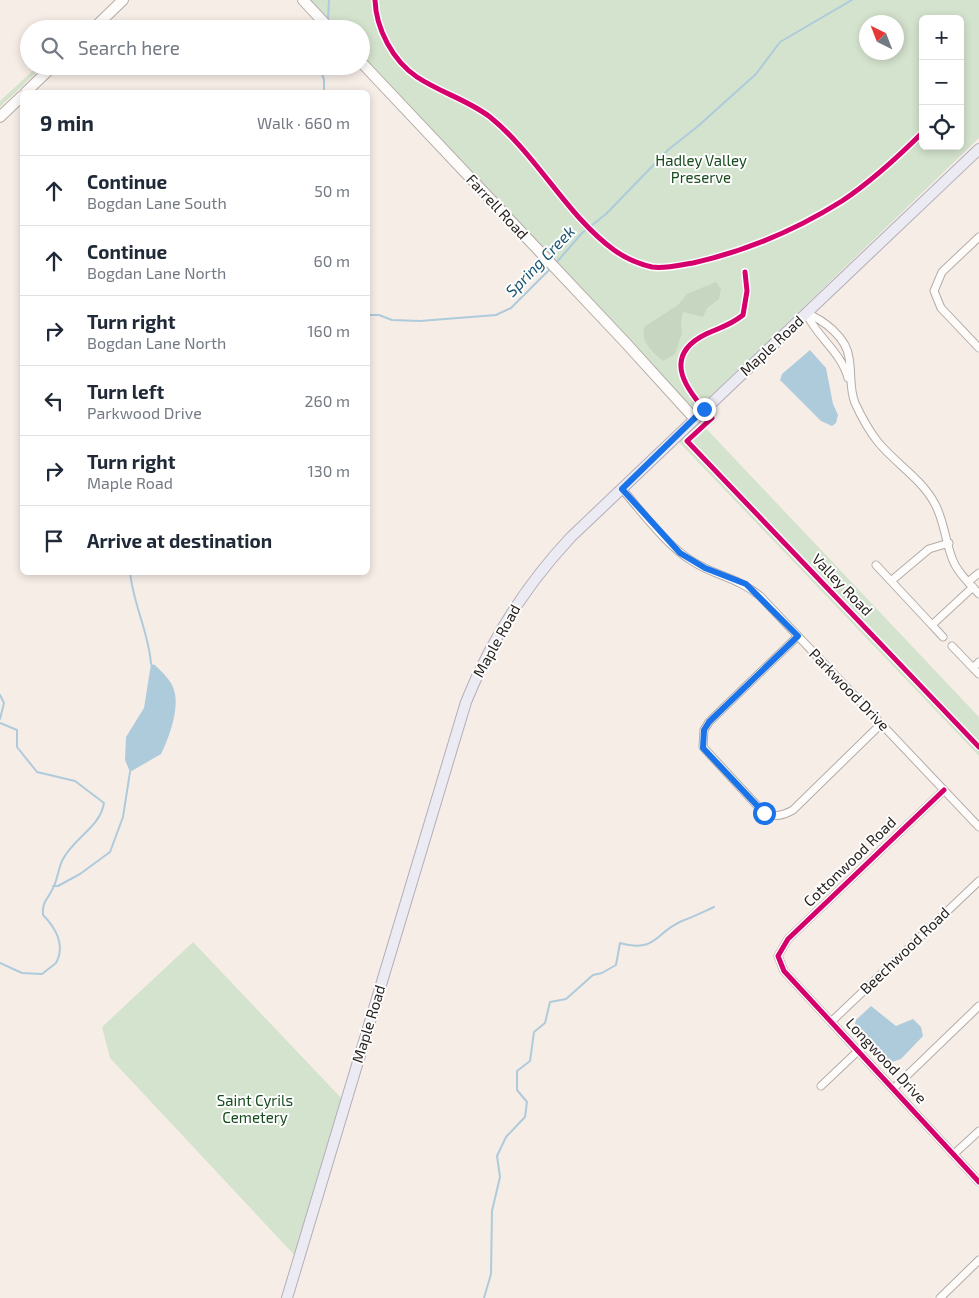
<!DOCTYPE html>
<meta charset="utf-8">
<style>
:root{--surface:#fff;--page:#f2f2f3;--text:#1f2937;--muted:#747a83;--line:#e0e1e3}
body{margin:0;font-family:"Exo 2",sans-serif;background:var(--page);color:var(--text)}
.controls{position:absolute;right:15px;top:15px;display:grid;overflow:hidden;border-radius:8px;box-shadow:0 2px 8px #0003}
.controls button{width:45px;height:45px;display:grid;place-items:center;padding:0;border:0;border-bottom:1px solid var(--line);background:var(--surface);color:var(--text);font:25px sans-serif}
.compass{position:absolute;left:859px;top:15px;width:45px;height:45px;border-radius:50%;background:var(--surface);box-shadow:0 2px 8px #0003;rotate:318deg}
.stop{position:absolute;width:15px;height:15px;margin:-11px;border:4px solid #1a73e8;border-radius:50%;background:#fff}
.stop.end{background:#1a73e8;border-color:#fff;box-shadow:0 1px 5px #0008}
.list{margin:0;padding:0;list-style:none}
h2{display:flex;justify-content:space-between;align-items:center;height:65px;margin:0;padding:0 20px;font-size:21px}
h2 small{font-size:16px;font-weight:400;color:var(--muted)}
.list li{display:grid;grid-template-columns:32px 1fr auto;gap:15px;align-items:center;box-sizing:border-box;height:70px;padding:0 20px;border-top:1px solid var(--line)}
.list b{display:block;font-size:19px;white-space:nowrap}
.list p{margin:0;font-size:16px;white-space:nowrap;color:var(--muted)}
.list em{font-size:16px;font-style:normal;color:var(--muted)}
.icon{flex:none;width:28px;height:28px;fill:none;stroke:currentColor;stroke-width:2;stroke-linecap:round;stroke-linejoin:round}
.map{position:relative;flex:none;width:979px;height:1298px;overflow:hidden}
.search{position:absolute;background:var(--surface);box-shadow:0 2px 8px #0003;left:20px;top:20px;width:350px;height:55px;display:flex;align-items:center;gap:12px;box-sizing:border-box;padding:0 18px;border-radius:28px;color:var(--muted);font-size:19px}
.panel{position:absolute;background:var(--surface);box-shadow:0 2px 8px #0003;left:20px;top:90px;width:350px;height:485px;border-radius:8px}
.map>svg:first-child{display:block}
.green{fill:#d4e3cd;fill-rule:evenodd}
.forest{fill:#c7d6c0}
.water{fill:#aecbdc}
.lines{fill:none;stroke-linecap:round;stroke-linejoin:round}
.stream{stroke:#aecbdc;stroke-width:2}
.street-casing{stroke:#b3aca7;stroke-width:9}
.secondary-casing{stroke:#b3aca7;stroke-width:12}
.primary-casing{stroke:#b2aeb9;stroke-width:12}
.street{stroke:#fefcfb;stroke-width:7}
.secondary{stroke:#fefcfb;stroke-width:10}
.primary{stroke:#ecebf3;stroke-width:10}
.cycleway-casing{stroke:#fdfdfd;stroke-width:8}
.cycleway{stroke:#d6006c;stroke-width:5}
.route{stroke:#1a73e8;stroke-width:6}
.labels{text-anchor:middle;stroke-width:4;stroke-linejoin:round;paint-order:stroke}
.park-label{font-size:15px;fill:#184c1f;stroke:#fdfdfd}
.street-label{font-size:15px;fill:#251f1b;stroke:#fdfdfd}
.water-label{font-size:16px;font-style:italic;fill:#1c5671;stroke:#fdfdfd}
</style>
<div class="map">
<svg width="979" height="1298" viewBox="0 0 979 1298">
<rect width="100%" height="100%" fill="#f7ede7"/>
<path class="green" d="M305,0H979V138L708,399L697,406L688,405L361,59V29H332ZM923,19H960V146H923ZM866,22H896V52H866Z
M38,66H43L0,107V101Z
M700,422L979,717V756L679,442Z
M193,942L345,1102L298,1259L110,1058L102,1027Z"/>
<path class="forest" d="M716,282L721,289L719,299L707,308L703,317L683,312L681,323L682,333L675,354L663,361C652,351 641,343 644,327L678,305L687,294Z"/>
<path class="water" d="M810,350L826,368L833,404L838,415L836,423L832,426L821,421L780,380L782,374Z
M151,664L155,665C162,672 171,680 174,690C180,708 169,738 161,754L130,772L125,760L126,737L144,708Z
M871,1006L896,1026L913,1019L921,1027L923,1036L901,1059L892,1062L888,1060L855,1024L856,1020Z"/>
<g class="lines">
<path class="stream" d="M328,19L329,0
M320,66L324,80V92
M556,263L582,233L606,214L669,149L697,127L756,74L780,42L852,0
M368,315H379L392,320L420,321L496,315L511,308L551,268
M130,572C133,604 149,633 151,664
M0,695L4,703L0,719
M0,723L17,730V747L37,772L75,781L104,803C100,828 72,839 62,861C58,870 57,882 52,890C47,900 42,902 43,915C55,927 66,945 56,963L42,974L22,973L0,963
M53,886H58L80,874L110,852L123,817L130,772
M484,1298L491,1274L492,1211L500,1177L497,1156L506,1137L525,1117L527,1102L517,1090V1071L530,1061L534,1032L545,1023L550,1002L566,999L593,975L602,973L616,965L620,943C657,953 654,933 682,921C693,917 703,912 714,907"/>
<defs>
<path id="street" d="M979,237L942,272L934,291L941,308L979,348
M806,313C824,320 847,338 849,358C852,373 849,388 855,403C861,416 870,432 878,442C896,464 921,478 935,504C944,521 945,539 952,558C957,572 969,583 979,594
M806,313C817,337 841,352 848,378
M622,489C642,512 666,545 692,561C715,576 737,577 760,596L979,827
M949,543L929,549L891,581L932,625L973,587
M876,565L891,581
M968,582L979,573
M932,625L943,637
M798,636L709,722L704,730L703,747L764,813C776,817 782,816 793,810L881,724
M952,646L973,668
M979,662L973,668L979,674
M944,790L788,939L778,956L784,971L979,1182
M832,1021L979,881
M821,1086L859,1050
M894,1088L979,1006
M954,1154L979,1131
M940,1298L979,1260"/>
<path id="secondary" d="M303,0L330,29
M93,29L123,0
M361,62L624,341L694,418
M26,92L53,66
M0,117L22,96"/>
<path id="primary" d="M287,1298L466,702C491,640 525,586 571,537L979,149"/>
</defs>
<use href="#street" class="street-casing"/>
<use href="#secondary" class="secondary-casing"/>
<use href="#primary" class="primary-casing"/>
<use href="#street" class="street"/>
<use href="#secondary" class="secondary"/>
<use href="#primary" class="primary"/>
<defs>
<path id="cycleway" d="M375,0C376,29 393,61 417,77C441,93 468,100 490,117C537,155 567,216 614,250C625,258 639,264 652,267C665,269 680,265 693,263C746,251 796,230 842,201C872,181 898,157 923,132
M745,272L747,291L743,315C729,326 721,327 706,334C659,357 688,392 712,418L687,441L979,747
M944,790L788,939L778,956L784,971L979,1182"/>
</defs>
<use href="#cycleway" class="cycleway-casing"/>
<use href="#cycleway" class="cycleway"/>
</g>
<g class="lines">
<path class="route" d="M704,409L622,489L680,553L705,568L746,584L798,636L709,722L704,730L703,748L764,813"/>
</g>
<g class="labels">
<g class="park-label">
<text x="701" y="166">Hadley Valley<tspan x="701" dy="17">Preserve</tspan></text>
<text x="255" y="1106">Saint Cyrils<tspan x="255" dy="17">Cemetery</tspan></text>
</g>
<g class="street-label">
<text transform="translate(497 207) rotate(47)" y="5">Farrell Road</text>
<text transform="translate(772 346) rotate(-43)" y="5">Maple Road</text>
<text transform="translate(842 585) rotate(46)" y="5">Valley Road</text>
<text transform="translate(497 641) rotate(-61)" y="5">Maple Road</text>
<text transform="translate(849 690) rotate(46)" y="5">Parkwood Drive</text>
<text transform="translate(850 862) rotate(-44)" y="5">Cottonwood Road</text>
<text transform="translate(905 951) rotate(-44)" y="5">Beechwood Road</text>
<text transform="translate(369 1024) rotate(-73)" y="5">Maple Road</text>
<text transform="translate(886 1061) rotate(47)" y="5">Longwood Drive</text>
</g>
<g class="water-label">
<text transform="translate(540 261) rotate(-46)" y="6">Spring Creek</text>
</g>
</g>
</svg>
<div class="controls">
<button>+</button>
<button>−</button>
<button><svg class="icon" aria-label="locate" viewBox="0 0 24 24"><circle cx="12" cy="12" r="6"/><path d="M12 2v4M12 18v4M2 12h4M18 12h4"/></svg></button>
</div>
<svg class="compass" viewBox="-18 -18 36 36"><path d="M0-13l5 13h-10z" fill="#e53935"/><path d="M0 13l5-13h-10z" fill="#747a83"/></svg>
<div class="stop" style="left:764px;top:813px"></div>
<div class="stop end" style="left:704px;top:409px"></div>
<div class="search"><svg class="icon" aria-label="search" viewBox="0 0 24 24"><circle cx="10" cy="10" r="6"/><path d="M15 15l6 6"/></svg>Search here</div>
<section class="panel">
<h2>9 min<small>Walk · 660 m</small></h2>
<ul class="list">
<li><svg class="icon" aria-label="ahead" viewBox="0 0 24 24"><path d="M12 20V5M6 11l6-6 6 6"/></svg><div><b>Continue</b><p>Bogdan Lane South</p></div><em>50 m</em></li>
<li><svg class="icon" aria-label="ahead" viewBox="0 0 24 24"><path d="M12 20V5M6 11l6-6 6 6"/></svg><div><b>Continue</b><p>Bogdan Lane North</p></div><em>60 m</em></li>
<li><svg class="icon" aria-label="right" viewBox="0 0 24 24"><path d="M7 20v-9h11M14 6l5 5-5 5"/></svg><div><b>Turn right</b><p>Bogdan Lane North</p></div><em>160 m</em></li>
<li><svg class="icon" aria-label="left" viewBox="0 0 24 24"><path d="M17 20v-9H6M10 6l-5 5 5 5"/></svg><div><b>Turn left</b><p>Parkwood Drive</p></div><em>260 m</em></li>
<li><svg class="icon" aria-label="right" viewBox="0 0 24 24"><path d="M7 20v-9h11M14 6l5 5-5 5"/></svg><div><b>Turn right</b><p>Maple Road</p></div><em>130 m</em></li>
<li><svg class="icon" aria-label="arrive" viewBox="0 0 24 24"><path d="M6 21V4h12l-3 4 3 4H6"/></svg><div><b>Arrive at destination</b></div></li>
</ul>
</section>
</div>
